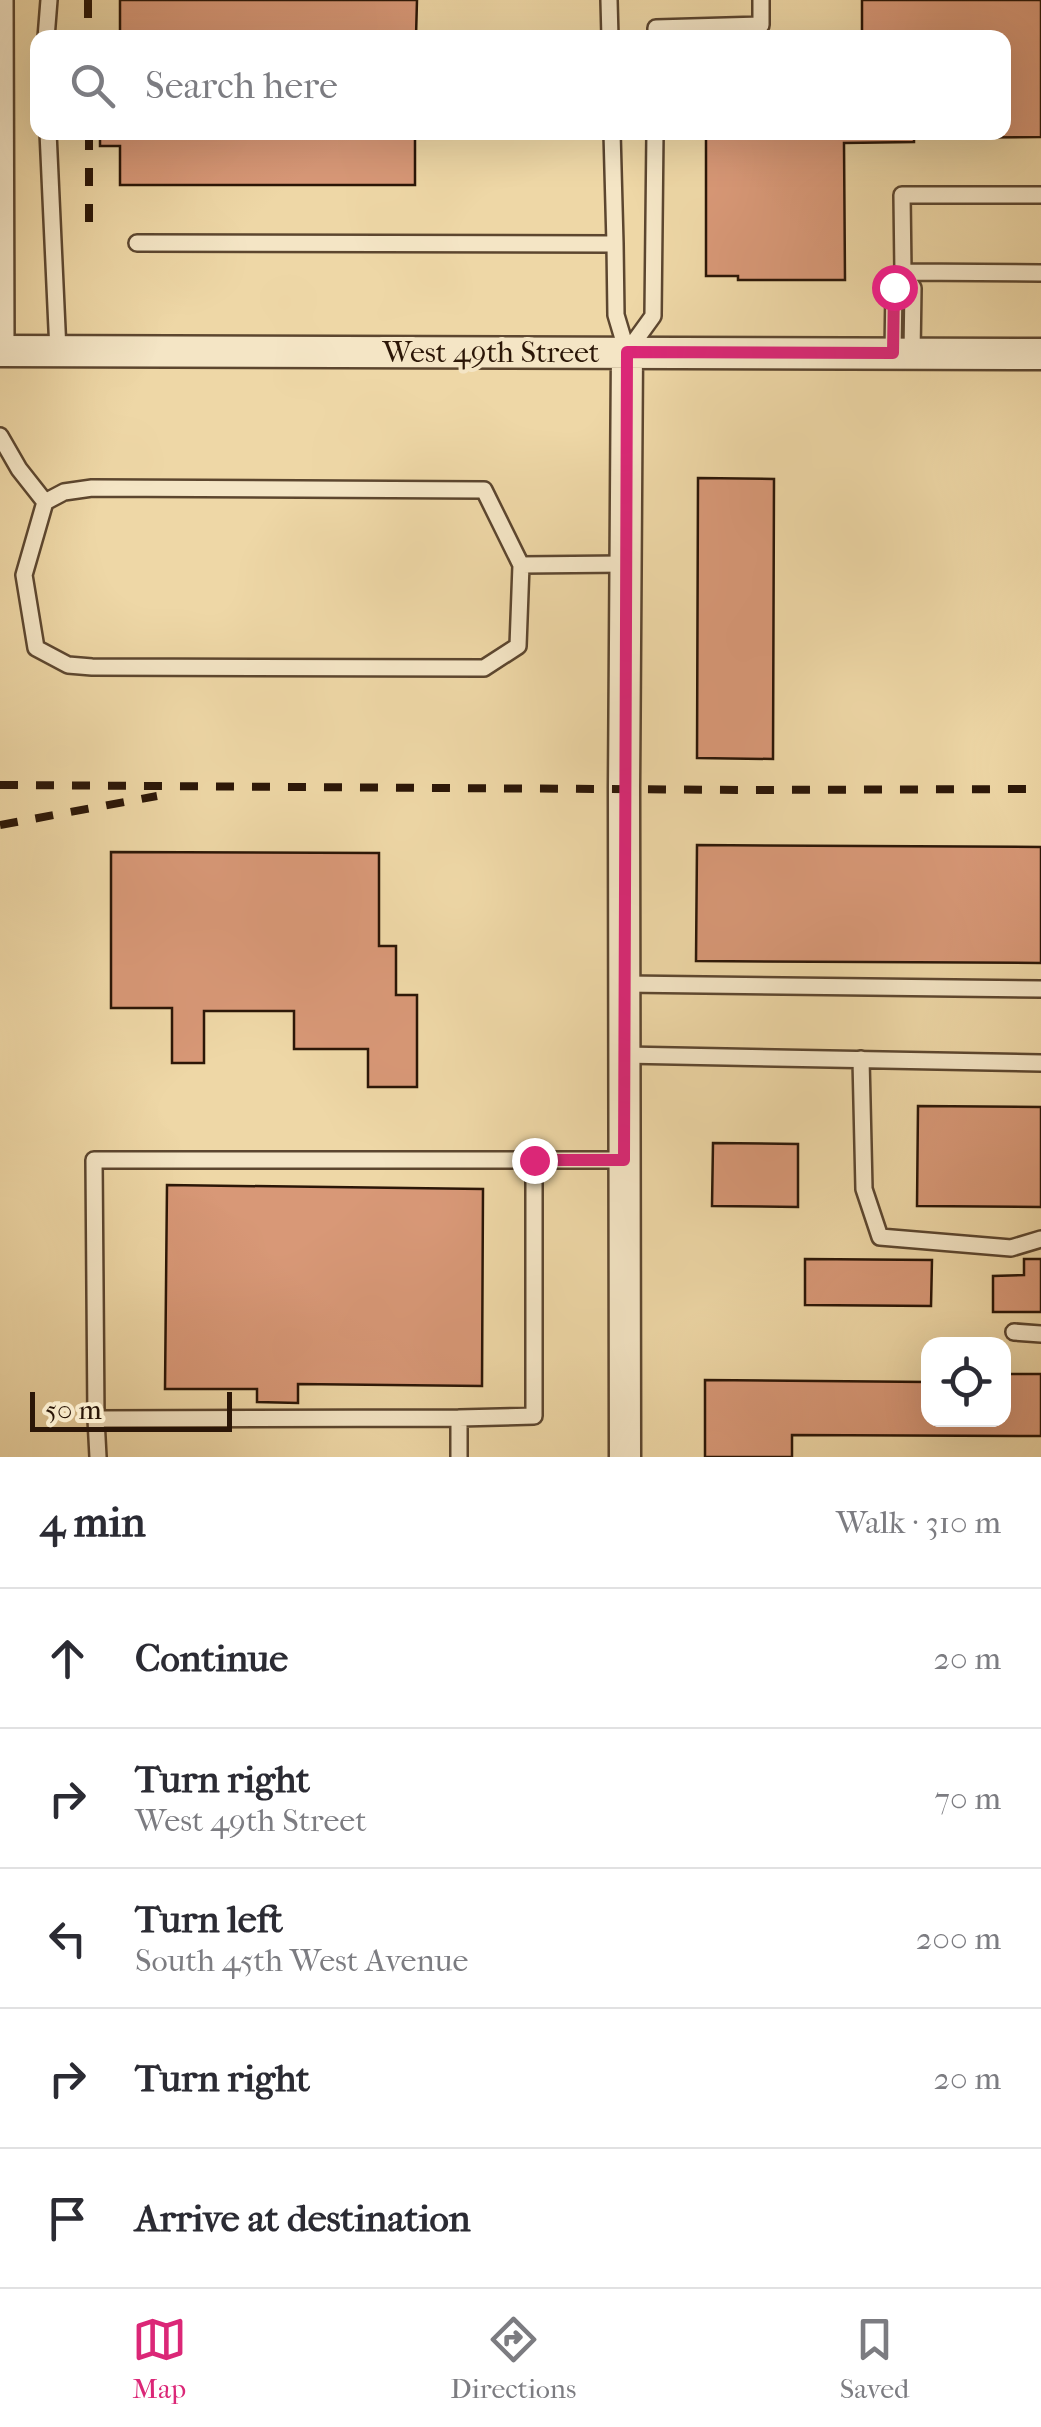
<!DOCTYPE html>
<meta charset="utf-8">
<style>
:root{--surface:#fff;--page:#f7f7f7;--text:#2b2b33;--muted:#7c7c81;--line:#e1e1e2;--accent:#db2777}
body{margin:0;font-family:"IM FELL French Canon",serif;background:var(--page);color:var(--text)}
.controls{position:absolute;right:30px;bottom:30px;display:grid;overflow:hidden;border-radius:20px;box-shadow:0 10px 40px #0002}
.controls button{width:90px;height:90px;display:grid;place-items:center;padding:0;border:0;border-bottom:2px solid var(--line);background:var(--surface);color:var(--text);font:50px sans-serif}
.scale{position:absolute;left:30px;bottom:25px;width:202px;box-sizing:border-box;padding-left:10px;border:5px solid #2b1607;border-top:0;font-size:28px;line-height:35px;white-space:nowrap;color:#2b1607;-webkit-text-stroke:8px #f4e5c5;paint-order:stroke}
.stop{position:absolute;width:30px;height:30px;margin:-22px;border:8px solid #db2777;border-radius:50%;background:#fff}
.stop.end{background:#db2777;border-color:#fff;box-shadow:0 2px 10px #0008}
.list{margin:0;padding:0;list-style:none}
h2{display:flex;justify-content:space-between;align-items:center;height:130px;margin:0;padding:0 40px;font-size:42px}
h2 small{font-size:32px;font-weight:400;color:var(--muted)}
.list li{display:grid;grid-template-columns:65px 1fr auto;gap:30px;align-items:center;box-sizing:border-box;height:140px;padding:0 40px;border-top:2px solid var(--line)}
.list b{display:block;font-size:38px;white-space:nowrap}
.list p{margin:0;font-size:32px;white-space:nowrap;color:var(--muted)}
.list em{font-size:32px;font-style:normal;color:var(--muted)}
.icon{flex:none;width:55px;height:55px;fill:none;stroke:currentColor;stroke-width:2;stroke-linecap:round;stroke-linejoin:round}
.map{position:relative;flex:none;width:1041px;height:1457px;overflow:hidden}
.search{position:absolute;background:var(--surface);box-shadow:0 10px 40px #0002;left:30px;right:30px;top:30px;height:110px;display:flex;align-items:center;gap:25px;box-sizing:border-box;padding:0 35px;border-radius:20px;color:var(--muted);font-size:38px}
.sheet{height:830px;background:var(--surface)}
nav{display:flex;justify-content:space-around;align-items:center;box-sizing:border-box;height:140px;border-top:2px solid var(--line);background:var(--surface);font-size:28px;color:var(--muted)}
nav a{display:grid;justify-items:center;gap:5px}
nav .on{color:var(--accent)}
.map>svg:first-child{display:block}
.building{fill:#d89877;stroke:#2b1607;stroke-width:2.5}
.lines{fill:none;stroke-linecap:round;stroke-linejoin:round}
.service-casing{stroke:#5c462f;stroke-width:20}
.minor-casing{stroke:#5c462f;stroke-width:35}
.service{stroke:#f4e5c5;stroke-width:15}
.minor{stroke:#f4e5c5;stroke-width:30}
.rail{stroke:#2b1607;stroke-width:8;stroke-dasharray:18 18;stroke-linecap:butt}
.route{stroke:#db2777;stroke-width:12}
.labels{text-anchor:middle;stroke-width:8;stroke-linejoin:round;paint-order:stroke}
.street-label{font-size:30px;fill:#2b1607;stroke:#f4e5c5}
</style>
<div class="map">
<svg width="1041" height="1457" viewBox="0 0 1041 1457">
<rect width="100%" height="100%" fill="#eed7a6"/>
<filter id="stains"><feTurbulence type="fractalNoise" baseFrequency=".002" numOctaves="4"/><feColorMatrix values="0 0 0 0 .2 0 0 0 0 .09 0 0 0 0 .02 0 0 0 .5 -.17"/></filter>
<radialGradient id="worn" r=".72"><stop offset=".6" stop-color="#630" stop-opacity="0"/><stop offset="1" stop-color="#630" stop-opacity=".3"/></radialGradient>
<path class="building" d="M120,0H417L416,37L421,38H100L120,36Z
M862,0H1041V137L914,138V142L844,143L845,280H738V276H706V132H1004V38H862Z
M100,132H415V185H120V146H100Z
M698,478L774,479L773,759L697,758Z
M697,845L1041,847V963L696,961Z
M111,852L379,853V946H396V995H417V1087H368V1049H294V1011H204V1063H172V1008H111Z
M918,1106L1041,1107V1207L917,1206Z
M713,1143L798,1144V1207L712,1206Z
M167,1185L483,1189L482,1386L298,1384V1403L257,1402V1389H165Z
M805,1259L932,1260L931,1306L805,1305Z
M1024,1259H1041V1312H993V1276L1024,1275Z
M1004,1374H1041V1436L792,1435V1457H705V1380L928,1382V1420H1004Z"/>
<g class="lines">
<defs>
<path id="service" d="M5,0L6,351
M609,0L610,38
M46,38L49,0
M656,38V28L761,25V0
M48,132L58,351
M612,132L615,244
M137,243L615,244L616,315L627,352
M903,272L1041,273
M903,272L913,288L912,353
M627,352L653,316L655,132
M893,353L894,287L903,272L902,195H1041
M0,436L19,469L45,502
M92,488L484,490L521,565L518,646L484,668L92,667L68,665L36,648L24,575L45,502L64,492Z
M521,565L625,564
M625,984L1041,989
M624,1055L1041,1063
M861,1059L864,1189L880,1237L1011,1248L1041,1239
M1014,1332L1041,1334
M96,1419L459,1418
M98,1457L96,1419L94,1160H624
M459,1457V1418L534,1416V1160"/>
<path id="minor" d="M0,351L1041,354
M625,1457L624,788L627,352"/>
</defs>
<use href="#service" class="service-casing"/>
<use href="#minor" class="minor-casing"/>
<use href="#service" class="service"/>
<use href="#minor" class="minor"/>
<path class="rail" d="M88,0V38
M89,132V232
M0,785L746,790L1041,789
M0,825L157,796"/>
</g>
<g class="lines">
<path class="route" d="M534,1160H624L627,352L893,353L894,287"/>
</g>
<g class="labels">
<g class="street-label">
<text x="491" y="362">West 49th Street</text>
</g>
</g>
<rect width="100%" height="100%" filter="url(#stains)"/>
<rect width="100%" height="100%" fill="url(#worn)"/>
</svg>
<div class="controls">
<button><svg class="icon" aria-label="locate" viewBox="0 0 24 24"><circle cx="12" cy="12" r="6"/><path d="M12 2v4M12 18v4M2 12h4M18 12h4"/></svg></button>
</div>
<div class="scale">50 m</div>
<div class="stop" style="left:894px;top:287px"></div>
<div class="stop end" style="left:534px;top:1160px"></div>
<div class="search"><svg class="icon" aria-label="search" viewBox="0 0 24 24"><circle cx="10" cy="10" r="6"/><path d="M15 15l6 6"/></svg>Search here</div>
</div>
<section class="sheet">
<h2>4 min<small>Walk · 310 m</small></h2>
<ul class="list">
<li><svg class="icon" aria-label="ahead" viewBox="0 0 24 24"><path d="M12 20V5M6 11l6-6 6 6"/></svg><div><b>Continue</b></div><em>20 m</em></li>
<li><svg class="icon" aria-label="right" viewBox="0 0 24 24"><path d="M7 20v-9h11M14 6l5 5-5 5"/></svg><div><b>Turn right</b><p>West 49th Street</p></div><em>70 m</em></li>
<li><svg class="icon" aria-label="left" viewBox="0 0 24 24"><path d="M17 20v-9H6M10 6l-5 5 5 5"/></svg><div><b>Turn left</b><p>South 45th West Avenue</p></div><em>200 m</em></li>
<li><svg class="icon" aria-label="right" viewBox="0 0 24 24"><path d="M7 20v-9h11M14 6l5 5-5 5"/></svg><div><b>Turn right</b></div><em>20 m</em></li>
<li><svg class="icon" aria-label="arrive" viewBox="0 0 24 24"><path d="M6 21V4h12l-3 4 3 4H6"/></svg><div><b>Arrive at destination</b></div></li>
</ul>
</section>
<nav>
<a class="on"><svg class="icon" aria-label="map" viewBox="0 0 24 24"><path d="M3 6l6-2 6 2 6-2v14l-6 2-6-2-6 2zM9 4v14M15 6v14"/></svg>Map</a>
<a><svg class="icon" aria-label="directions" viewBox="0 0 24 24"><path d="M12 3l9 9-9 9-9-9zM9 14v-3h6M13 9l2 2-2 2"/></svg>Directions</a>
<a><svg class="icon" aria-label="saved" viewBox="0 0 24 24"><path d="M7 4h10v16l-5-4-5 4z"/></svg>Saved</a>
</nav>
